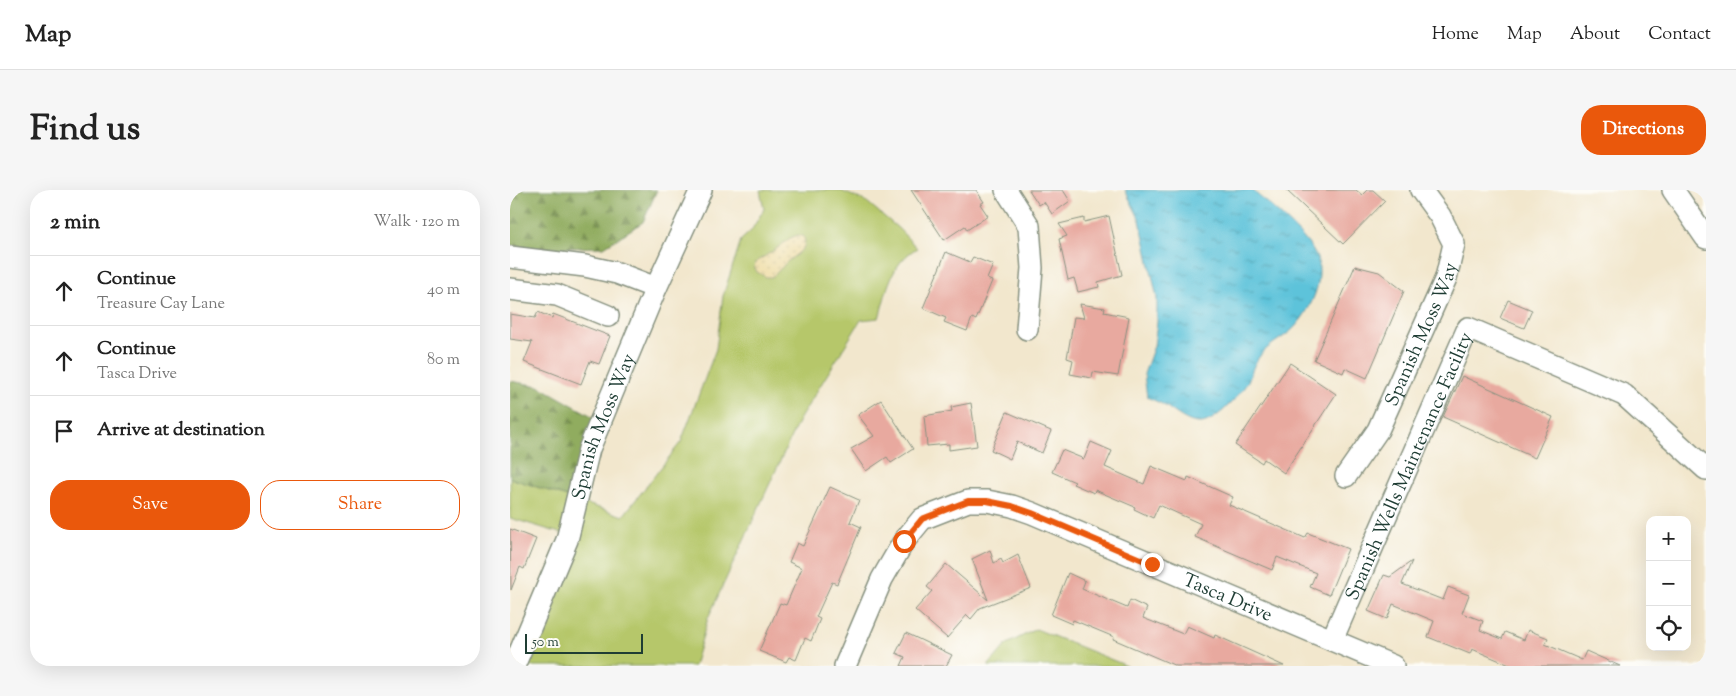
<!DOCTYPE html>
<meta charset="utf-8">
<style>
:root{--surface:#fff;--page:#f6f6f6;--text:#222;--muted:#767676;--line:#e0e0e0;--accent:#ea580c}
body{margin:0;font-family:"Sorts Mill Goudy",serif;background:var(--page);color:var(--text)}
.controls{position:absolute;right:15px;bottom:15px;display:grid;overflow:hidden;border-radius:10px;box-shadow:0 5px 20px #0002}
.controls button{width:45px;height:45px;display:grid;place-items:center;padding:0;border:0;border-bottom:1px solid var(--line);background:var(--surface);color:var(--text);font:25px sans-serif}
.scale{position:absolute;left:15px;bottom:12px;width:118px;box-sizing:border-box;padding-left:5px;border:2px solid #1f3d34;border-top:0;font-size:14px;line-height:18px;white-space:nowrap;color:#1f3d34;-webkit-text-stroke:4px #fdfcf7;paint-order:stroke}
.stop{position:absolute;width:15px;height:15px;margin:-11px;border:4px solid #ea580c;border-radius:50%;background:#fff}
.stop.end{background:#ea580c;border-color:#fff;box-shadow:0 1px 5px #0008}
.list{margin:0;padding:0;list-style:none}
h2{display:flex;justify-content:space-between;align-items:center;height:65px;margin:0;padding:0 20px;font-size:21px}
h2 small{font-size:16px;font-weight:400;color:var(--muted)}
.list li{display:grid;grid-template-columns:32px 1fr auto;gap:15px;align-items:center;box-sizing:border-box;height:70px;padding:0 20px;border-top:1px solid var(--line)}
.list b{display:block;font-size:19px;white-space:nowrap}
.list p{margin:0;font-size:16px;white-space:nowrap;color:var(--muted)}
.list em{font-size:16px;font-style:normal;color:var(--muted)}
.actions{display:flex;gap:10px;padding:15px 20px}
.actions a{flex:1;padding:11px 0;border:1px solid var(--accent);border-radius:20px;text-align:center;font-size:18px;color:var(--accent)}
.actions .main{background:var(--accent);color:#fff}
.icon{flex:none;width:28px;height:28px;fill:none;stroke:currentColor;stroke-width:2;stroke-linecap:round;stroke-linejoin:round}
.map{position:relative;flex:none;width:1196px;height:476px;overflow:hidden;border-radius:20px}
header{display:flex;align-items:center;gap:30px;box-sizing:border-box;height:70px;padding:0 25px;background:var(--surface);border-bottom:1px solid var(--line)}
header strong{font-size:24px}
nav{display:flex;gap:28px;margin-inline-start:auto;font-size:18px}
.intro{display:flex;align-items:center;justify-content:space-between;box-sizing:border-box;height:120px;padding:0 30px}
h1{margin:0;font-size:35px}
.button{padding:12px 22px;border-radius:20px;background:var(--accent);color:#fff;font-size:18px;font-weight:700}
main{display:flex;gap:30px;padding:0 30px}
aside{flex:1;background:var(--surface);border-radius:20px;box-shadow:0 5px 20px #0002}
.map>svg:first-child{display:block}
.green{fill:#b6c76a;stroke:#6a824f}
.forest{fill:url(#forest-firs);stroke:#587449}
.sand{fill:url(#sand-dots);stroke:#868c69}
.water{fill:url(#water-ripples);stroke:#3e8087}
.building{fill:#e8a99f}
.lines{fill:none;stroke-linecap:round;stroke-linejoin:round}
.minor-casing{stroke:#889280;stroke-width:24}
.minor{stroke:#fff;stroke-width:21}
.route{stroke:#ea580c;stroke-width:6}
.labels{text-anchor:middle;stroke-width:4;stroke-linejoin:round;paint-order:stroke}
.street-label{font-size:19px;fill:#1f3d34;stroke:#fdfcf7}
</style>
<header>
<strong>Map</strong>
<nav><a>Home</a><a>Map</a><a>About</a><a>Contact</a></nav>
</header>
<div class="intro"><h1>Find us</h1><a class="button">Directions</a></div>
<main>
<aside>
<h2>2 min<small>Walk · 120 m</small></h2>
<ul class="list">
<li><svg class="icon" aria-label="ahead" viewBox="0 0 24 24"><path d="M12 20V5M6 11l6-6 6 6"/></svg><div><b>Continue</b><p>Treasure Cay Lane</p></div><em>40 m</em></li>
<li><svg class="icon" aria-label="ahead" viewBox="0 0 24 24"><path d="M12 20V5M6 11l6-6 6 6"/></svg><div><b>Continue</b><p>Tasca Drive</p></div><em>80 m</em></li>
<li><svg class="icon" aria-label="arrive" viewBox="0 0 24 24"><path d="M6 21V4h12l-3 4 3 4H6"/></svg><div><b>Arrive at destination</b></div></li>
</ul>
<div class="actions"><a class="main">Save</a><a>Share</a></div>
</aside>
<div class="map">
<svg width="1196" height="476" viewBox="0 0 1196 476">
<defs>
<pattern id="forest-firs" width="22" height="20" patternUnits="userSpaceOnUse" patternTransform="scale(1.25)"><rect width="22" height="20" fill="#90ac5e"/><path d="M5 1l3.5 6h-7zM16 11l3.5 6h-7z" fill="#758d4e"/></pattern>
<pattern id="sand-dots" width="8" height="8" patternUnits="userSpaceOnUse" patternTransform="scale(1.25)"><rect width="8" height="8" fill="#eeda9e"/><path d="M2 2h.1M6 6h.1" fill="none" stroke="#ccbc89" stroke-width="1.8" stroke-linecap="round"/></pattern>
<pattern id="water-ripples" width="26" height="14" patternUnits="userSpaceOnUse" patternTransform="scale(1.25)"><rect width="26" height="14" fill="#5dc3da"/><path d="M2 4q2-2 4 0t4 0M15 11q2-2 4 0t4 0" fill="none" stroke="#4ca0b2"/></pattern>
</defs>
<rect width="100%" height="100%" fill="#fdfcf7"/>
<filter id="ink" filterUnits="userSpaceOnUse"><feTurbulence type="fractalNoise" baseFrequency=".02" numOctaves="2"/><feDisplacementMap in="SourceGraphic" scale="10" xChannelSelector="R" yChannelSelector="G"/><feConvolveMatrix kernelMatrix="1 2 1 2 8 2 1 2 1" color-interpolation-filters="sRGB"/></filter>
<filter id="wash" filterUnits="userSpaceOnUse"><feTurbulence type="fractalNoise" baseFrequency=".0096" numOctaves="4" result="noise"/><feDisplacementMap in="SourceGraphic" scale="20" xChannelSelector="R" yChannelSelector="G"/><feGaussianBlur stdDeviation="1.12" result="paint"/><feColorMatrix in="noise" values="0 0 0 0 0 0 0 0 0 0 0 0 0 0 0 0 0 1.4 0 .05"/><feComposite in="paint" operator="in"/></filter>
<g filter="url(#wash)">
<rect width="100%" height="100%" fill="#f2e7cd"/>
<path class="green" d="M250,0H329L357,12L389,39L407,58C380,74 377,101 369,128L351,130L289,230L198,428L184,476H11L63,347L0,328V288L113,326L171,252L206,159L213,106L231,50L241,41L254,19Z
M526,439L617,476H478L497,454Z"/>
<path class="forest" d="M0,0H147L133,32L94,57L20,59L0,55Z
M0,191L29,196L89,230L64,309L0,288Z"/>
<path class="sand" d="M288,45L293,46C301,60 281,66 274,75C270,79 267,83 262,87H256L247,82L244,76L246,72L266,59L280,48Z"/>
<path class="water" d="M615,0H742C759,15 804,51 808,72C813,95 799,122 784,138C772,150 757,154 747,170C743,176 741,184 738,191C732,203 706,232 691,233C678,234 665,222 654,215C649,212 643,210 637,207L634,184L644,156L647,132V108L630,30Z"/>
<g id="blocks">
<path class="building" d="M401,0H466L474,12L470,14L478,26L457,40L455,36L434,50Z
M519,0H553L560,11L542,24L534,12L529,15Z
M776,0H846L852,5L857,0H863L875,11L833,54Z
M599,26L612,85L588,92L589,97L568,102L564,88L558,90L549,49L557,46L549,34L574,28V32Z
M436,62L460,72L463,67L483,75L477,89L482,91L466,130L462,128L457,141L434,132L436,128L413,118Z
M845,76L869,82L894,101L857,188L835,178L833,183L804,170Z
M998,110L1022,120L1014,138L990,128Z
M570,114L595,118L594,122L619,127L608,186L583,182L582,188L560,184L563,170L557,168L564,127L574,128Z
M28,122L42,128L43,124L100,146L89,174L80,171L71,194L14,172L22,152L0,149V124L25,128Z
M780,173L826,204L774,283L754,269L752,273L725,255Z
M952,186L1043,227L1025,268L933,227Z
M371,210L403,259L381,273L377,267L356,281L341,259L364,246L348,225Z
M461,213L467,256L439,260V254L417,256L414,226L442,221L441,217Z
M497,222L541,241L532,263L507,252L500,269L481,260Z
M581,252L602,261L595,277L634,294L641,276L677,291L678,287L723,307L719,315L795,348L798,343L838,359L819,405L800,397L806,383L767,367L762,380L685,347L691,334L649,315L643,328L624,319L625,317L585,300L584,303L563,294L565,292L542,282L552,260L574,269Z
M320,297L349,310L340,332L351,337L327,394L322,392L306,427L310,429L301,451L295,448L286,470L279,467L276,472L249,461L270,413L276,415L292,378L279,372L287,353L293,356Z
M0,339L26,349L14,379L10,377L1,400Z
M480,360L484,373L491,369L493,373L508,365L521,398L470,418L461,429L457,425L437,448L405,420L422,401L417,397L436,374L478,410L462,369Z
M902,371L892,394L933,410L938,397L959,405L952,423L973,431L970,440L992,449L995,442L1014,450L1018,440L1038,448L1035,454L1072,470L1076,461L1110,476H1002L962,459L960,464L918,447L924,431L883,414L877,429L858,421L874,385L880,387Z
M558,383L575,391L572,399L617,418L620,410L637,418L633,428L673,444L677,436L704,448L705,445L774,476H666L603,449L604,447L563,430L562,434L541,425Z
M396,443L442,465L436,476H391L395,467L386,463Z"/>
</g>
</g>
<g filter="url(#ink)">
<use href="#blocks" fill-opacity="0" stroke="#889280" stroke-width="1"/>
<g class="lines">
<defs>
<g id="minor">
<path d="M496,0L519,36L522,78L517,139"/>
<path d="M1163,0L1196,48"/>
<path d="M0,67L75,76L107,83L146,98"/>
<path d="M0,99L47,105L98,126"/>
<path id="s1" d="M836,286L868,240L936,88L944,54L930,26L911,0"/>
<path id="s2" d="M822,450L958,138L1114,205L1196,279"/>
<path id="s3" d="M4,476L57,350L79,259L146,98L191,0"/>
<path id="s4" d="M335,476L372,389L394,351L412,329L458,311H477L502,316L522,323L883,476"/>
</g>
</defs>
<use href="#minor" class="minor-casing"/>
<use href="#minor" class="minor"/>
</g>
</g>
<g class="lines" filter="url(#ink)">
<path class="route" d="M394,351L412,329L458,311H477L502,316L522,323L642,374"/>
</g>
<g class="labels">
<g class="street-label">
<text dy="7" stroke="none"><textPath href="#s1" startOffset="161">Spanish Moss Way</textPath></text>
<text dy="7" stroke="none"><textPath href="#s3" startOffset="256">Spanish Moss Way</textPath></text>
<text dy="7" stroke="none"><textPath href="#s2" startOffset="190">Spanish Wells Maintenance Facility</textPath></text>
<text dy="7" stroke="none"><textPath href="#s4" startOffset="495">Tasca Drive</textPath></text>
</g>
</g>
</svg>
<div class="controls">
<button>+</button>
<button>−</button>
<button><svg class="icon" aria-label="locate" viewBox="0 0 24 24"><circle cx="12" cy="12" r="6"/><path d="M12 2v4M12 18v4M2 12h4M18 12h4"/></svg></button>
</div>
<div class="scale">50 m</div>
<div class="stop" style="left:394px;top:351px"></div>
<div class="stop end" style="left:642px;top:374px"></div>
</div>
</main>
